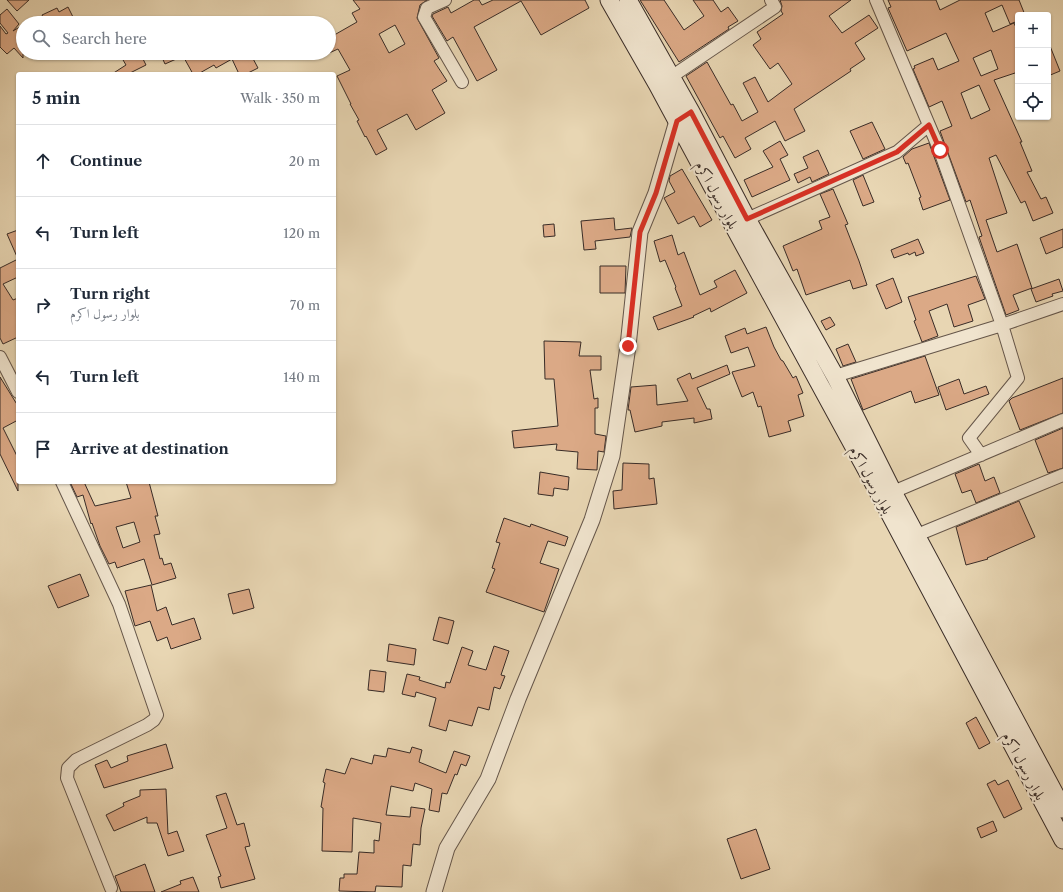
<!DOCTYPE html>
<meta charset="utf-8">
<style>
:root{--surface:#fff;--page:#f6f6f7;--text:#1f2937;--muted:#747a83;--line:#e0e1e3}
body{margin:0;font-family:"Libre Caslon Text",Amiri,serif;background:var(--page);color:var(--text)}
.controls{position:absolute;right:12px;top:12px;display:grid;overflow:hidden;border-radius:4px;box-shadow:0 1px 3px #0004}
.controls button{width:36px;height:36px;display:grid;place-items:center;padding:0;border:0;border-bottom:1px solid var(--line);background:var(--surface);color:var(--text);font:20px sans-serif}
.stop{position:absolute;width:12px;height:12px;margin:-9px;border:3px solid #d93025;border-radius:50%;background:#fff}
.stop.end{background:#d93025;border-color:#fff;box-shadow:0 1px 4px #0008}
.list{margin:0;padding:0;list-style:none}
h2{display:flex;justify-content:space-between;align-items:center;height:52px;margin:0;padding:0 16px;font-size:17px}
h2 small{font-size:13px;font-weight:400;color:var(--muted)}
.list li{display:grid;grid-template-columns:26px 1fr auto;gap:12px;align-items:center;box-sizing:border-box;height:72px;padding:0 16px;border-top:1px solid var(--line)}
.list b{display:block;font-size:15px;white-space:nowrap}
.list p{margin:0;font-size:13px;white-space:nowrap;color:var(--muted)}
.list em{font-size:13px;font-style:normal;color:var(--muted)}
.icon{flex:none;width:22px;height:22px;fill:none;stroke:currentColor;stroke-width:2;stroke-linecap:round;stroke-linejoin:round}
.map{position:relative;flex:none;width:1063px;height:892px;overflow:hidden}
.search{position:absolute;background:var(--surface);box-shadow:0 1px 3px #0004;left:16px;top:16px;width:320px;height:44px;display:flex;align-items:center;gap:10px;box-sizing:border-box;padding:0 14px;border-radius:22px;color:var(--muted);font-size:15px}
.panel{position:absolute;background:var(--surface);box-shadow:0 1px 3px #0004;left:16px;top:72px;width:320px;height:412px;border-radius:4px}
.map>svg:first-child{display:block}
.building{fill:#dba986;stroke:#392c27;fill-rule:evenodd}
.lines{fill:none;stroke-linecap:round;stroke-linejoin:round}
.minor-casing{stroke:#65564a;stroke-width:14}
.tertiary-casing{stroke:#65564a;stroke-width:17}
.secondary-casing{stroke:#392c27;stroke-width:19}
.minor{stroke:#f0e4ce;stroke-width:12}
.tertiary{stroke:#f0e4ce;stroke-width:15}
.secondary{stroke:#f0e4ce;stroke-width:17}
.route{stroke:#d93025;stroke-width:5}
.labels{text-anchor:middle;stroke-width:4;stroke-linejoin:round;paint-order:stroke}
.street-label{font-size:14px;fill:#392c27;stroke:#f0e4ce}
</style>
<div class="map">
<svg width="1063" height="892" viewBox="0 0 1063 892">
<rect width="100%" height="100%" fill="#e8d6b3"/>
<filter id="stains"><feTurbulence type="fractalNoise" baseFrequency=".005" numOctaves="4"/><feColorMatrix values="0 0 0 0 .2 0 0 0 0 .09 0 0 0 0 .02 0 0 0 .5 -.17"/></filter>
<radialGradient id="worn" r=".72"><stop offset=".6" stop-color="#630" stop-opacity="0"/><stop offset="1" stop-color="#630" stop-opacity=".3"/></radialGradient>
<path class="building" d="M7,0H29L17,11Z
M353,0H427L420,5L417,18L439,58L434,61L447,81L432,90L445,113L416,130L407,114L377,130L387,149L376,155L366,136L365,137L357,121L359,120L350,104H351L337,76L350,70L338,49L329,53V38L357,22L352,13L360,9ZM395,25L405,44L389,53L379,34Z
M474,0H479L482,5L493,0H585L589,8L541,35L521,1L474,27L497,70L477,81L453,37L447,41L432,16L433,14L448,7L451,13Z
M640,0H664L684,30L704,16L693,0H713L721,12L728,7L738,21L728,27L729,29L679,62Z
M780,0H851L829,16L842,33L869,15L878,28L855,43L865,59L850,69L851,71L794,109L805,131L785,141L775,121L745,138L751,149L735,158L723,136L720,138L686,76L707,62L731,105L733,104L742,121L758,112L743,83L755,77L768,102L792,84L778,63L770,69L753,45L761,39L757,32L783,14L781,11L782,6Z
M888,0H936L940,10L960,0H1019L1025,15H1018V21L1010,24L1002,5L985,13L993,32L1014,23L1018,32V72L994,80L1022,142H1020L1032,171L1027,172L1041,199L1046,197L1053,213L1033,221L1025,201L1021,203L996,155L989,158L1007,213L986,220L997,252L1017,244L1032,288L1013,295L1019,310L1006,315L979,237L982,236L970,200L966,202L940,131L952,126L942,101L929,107L913,69L915,68L914,66L933,58L938,70L959,61L946,33L907,51L888,8L891,7ZM991,50L998,69L981,76L973,58ZM979,85L990,110L971,119L961,93Z
M68,7L73,17L62,23H46L42,15L57,8L59,12Z
M7,9L19,24L13,31L23,25V58L14,48L7,54L0,47V26L6,34L8,33L0,23V15Z
M1048,41L1060,71L1048,76Z
M119,53H140L146,65L128,74H112L126,65Z
M160,53H250L258,68L246,74H239L232,59L216,68L214,65L198,74H193L183,56L165,64Z
M872,122L885,149L863,159L850,131Z
M780,141L788,155L780,159L790,180L752,197L744,180L773,167L763,151Z
M929,143L950,200L923,210L919,198L921,197L908,163L906,164L903,157L912,149Z
M818,150L829,174L812,182L810,177L798,183L794,174L808,168L803,157Z
M682,169L712,220L700,227L694,216L678,224L664,198L675,192L669,181L670,176Z
M863,175L874,202L863,206L853,180Z
M833,189L848,224L845,225L859,261L867,285L853,289L850,280L806,295L797,269L793,271L783,246L822,229L819,221L830,217L820,194Z
M614,218L615,230L632,228L630,237L595,241L596,249L584,250L581,221Z
M554,224L555,236L544,237L543,225Z
M1063,229V247L1046,254L1040,238Z
M18,230V277L3,284L13,300L18,298V337L3,344L0,338V268L18,259L7,234Z
M672,235L678,255L684,252L700,295L717,287L714,281L735,270L747,293L711,312L710,308L693,316L694,317L658,330L653,317L682,306L675,288L676,287L665,260L660,262L654,241Z
M918,239L924,253L916,256L915,252L909,255L908,253L894,258L891,250Z
M600,266H626L625,293H600Z
M976,276L985,299L968,305L973,321L954,327L947,304L929,311L938,336L922,342L914,321L916,320L908,297Z
M893,278L902,302L886,309L876,285Z
M1059,279L1063,291L1052,294L1053,296L1036,302L1031,289Z
M830,317L835,325L826,330L821,321Z
M766,327L774,347L781,360L783,361L793,378L796,376L803,393L798,395L804,416L788,421L791,431L769,437L761,406L758,407L753,392L742,397L732,372L755,366L748,347L731,353L725,336L745,328L747,334Z
M544,341L581,342L579,356H601V370H590L594,399L598,398V408H595V434L606,436L604,452L598,451L597,470L577,469L578,452L556,450L557,444L514,448L512,431L558,426L554,379H545Z
M848,344L856,362L843,366L836,349Z
M925,356L939,395L915,403L911,391L863,410L851,379Z
M727,365L730,374L697,388L707,409H710L712,419L694,423V418L662,422V426L635,432L630,410H628L631,387L656,385L657,405L688,401L677,379L690,373L692,379Z
M0,377L18,406V420L3,428L18,458V491L0,454Z
M1063,378V413L1020,430L1009,401L1012,398Z
M959,379L964,394L986,386L989,394L946,410L938,387Z
M1063,428V468L1048,473L1035,440Z
M623,463L649,464V479L654,478L657,504L614,509L613,491L622,490Z
M979,464L985,481L994,477L1000,493L976,503L971,490L962,493L955,474Z
M540,472L569,477L568,490L554,488L553,496L538,494Z
M70,482H84L95,506L131,498L126,482H149L158,516H155L160,534L154,535L160,559L162,558L164,565L171,563L176,578L152,585L144,559L117,568L115,562L109,564L100,546L92,523L91,524L83,495L77,497ZM134,522L140,542L123,548L116,527Z
M1019,501L1035,537L987,558L988,559L966,565L956,527Z
M504,518L530,527L531,524L568,537L565,546L548,541L540,563L559,569L544,612L486,592L495,569L492,568L500,543L496,542Z
M80,574L89,596L58,608L48,586Z
M151,585L157,611L166,607L172,625L194,618L201,639L171,649L167,637L157,641L150,621L135,626L125,591Z
M249,589L254,608L233,614L228,594Z
M439,617L454,621L448,644L433,640Z
M389,644L416,649L414,665L387,661Z
M494,646L509,651L501,675L505,676L500,689L494,687L489,710L478,707L472,726L449,720L446,731L429,726L436,698L416,692L415,697L402,694L407,674L420,677L419,680L445,688L446,682L450,683L462,647L473,651L468,665L486,670Z
M370,670L386,672L384,692L368,690Z
M976,717L990,743L979,749L966,723Z
M166,744L173,768L104,788L95,765L107,760L111,768L128,761L127,756Z
M412,747L422,750L419,762L446,773L454,751L470,756L466,766L461,764L457,775L455,774L447,794L442,793L439,812L429,810L432,789L415,783L413,791L391,786L386,815L410,817L411,807L425,809L421,828L420,845L413,844L411,866L403,865L402,887L376,886L375,892L339,891L340,878H344V874H357L359,852L374,853V840L379,841L381,823L353,818L352,852L322,851L323,808L321,807L325,783L323,782L326,769L345,774L351,758L372,764L374,755L386,757L388,748L410,753Z
M995,780L998,785L1008,780L1022,809L1004,818L987,784Z
M166,789L168,834L177,831L184,851L168,856L157,823H147V817L114,831L106,815L124,806L123,803L140,796V790Z
M226,793L237,825L244,823L250,846L245,847L255,879L221,888L218,877L221,876L206,835L227,828L216,796Z
M993,821L997,831L981,838L977,828Z
M756,829L770,869L741,879L727,839Z
M145,864L155,892H121L115,876Z
M193,877L199,892H161L181,884L180,881Z"/>
<g class="lines">
<defs>
<path id="minor" d="M445,0L427,8L424,17L462,82
M876,0L940,151L1002,325L1018,378L969,438L981,455
M671,77L775,7L771,0
M747,219L897,152L929,125
M0,357L18,392
M835,376L1002,325L1063,304
M62,482L119,604L157,715L154,720L147,725L76,760L68,768L67,778L111,888
M893,492L1063,420
M917,535L1063,475"/>
<path id="tertiary" d="M434,892L447,848L488,779L518,699L592,520L612,456L628,346L640,232L656,193L677,121"/>
<path id="secondary" d="M609,0L657,84L733,225L867,471L1063,840
M628,0L691,112L747,219L835,376L893,492L1063,809"/>
</defs>
<use href="#minor" class="minor-casing"/>
<use href="#tertiary" class="tertiary-casing"/>
<use href="#secondary" class="secondary-casing"/>
<use href="#minor" class="minor"/>
<use href="#tertiary" class="tertiary"/>
<use href="#secondary" class="secondary"/>
</g>
<g class="lines">
<path class="route" d="M628,346L640,232L656,193L677,121L691,112L747,219L897,152L929,125L940,150"/>
</g>
<g class="labels">
<g class="street-label">
<text transform="translate(717 195) rotate(62)" y="5">بلوار رسول اکرم</text>
<text transform="translate(871 480) rotate(62)" y="5">بلوار رسول اکرم</text>
<text transform="translate(1024 766) rotate(62)" y="5">بلوار رسول اکرم</text>
</g>
</g>
<rect width="100%" height="100%" filter="url(#stains)"/>
<rect width="100%" height="100%" fill="url(#worn)"/>
</svg>
<div class="controls">
<button>+</button>
<button>−</button>
<button><svg class="icon" aria-label="locate" viewBox="0 0 24 24"><circle cx="12" cy="12" r="6"/><path d="M12 2v4M12 18v4M2 12h4M18 12h4"/></svg></button>
</div>
<div class="stop" style="left:940px;top:150px"></div>
<div class="stop end" style="left:628px;top:346px"></div>
<div class="search"><svg class="icon" aria-label="search" viewBox="0 0 24 24"><circle cx="10" cy="10" r="6"/><path d="M15 15l6 6"/></svg>Search here</div>
<section class="panel">
<h2>5 min<small>Walk · 350 m</small></h2>
<ul class="list">
<li><svg class="icon" aria-label="ahead" viewBox="0 0 24 24"><path d="M12 20V5M6 11l6-6 6 6"/></svg><div><b>Continue</b></div><em>20 m</em></li>
<li><svg class="icon" aria-label="left" viewBox="0 0 24 24"><path d="M17 20v-9H6M10 6l-5 5 5 5"/></svg><div><b>Turn left</b></div><em>120 m</em></li>
<li><svg class="icon" aria-label="right" viewBox="0 0 24 24"><path d="M7 20v-9h11M14 6l5 5-5 5"/></svg><div><b>Turn right</b><p>بلوار رسول اکرم</p></div><em>70 m</em></li>
<li><svg class="icon" aria-label="left" viewBox="0 0 24 24"><path d="M17 20v-9H6M10 6l-5 5 5 5"/></svg><div><b>Turn left</b></div><em>140 m</em></li>
<li><svg class="icon" aria-label="arrive" viewBox="0 0 24 24"><path d="M6 21V4h12l-3 4 3 4H6"/></svg><div><b>Arrive at destination</b></div></li>
</ul>
</section>
</div>
